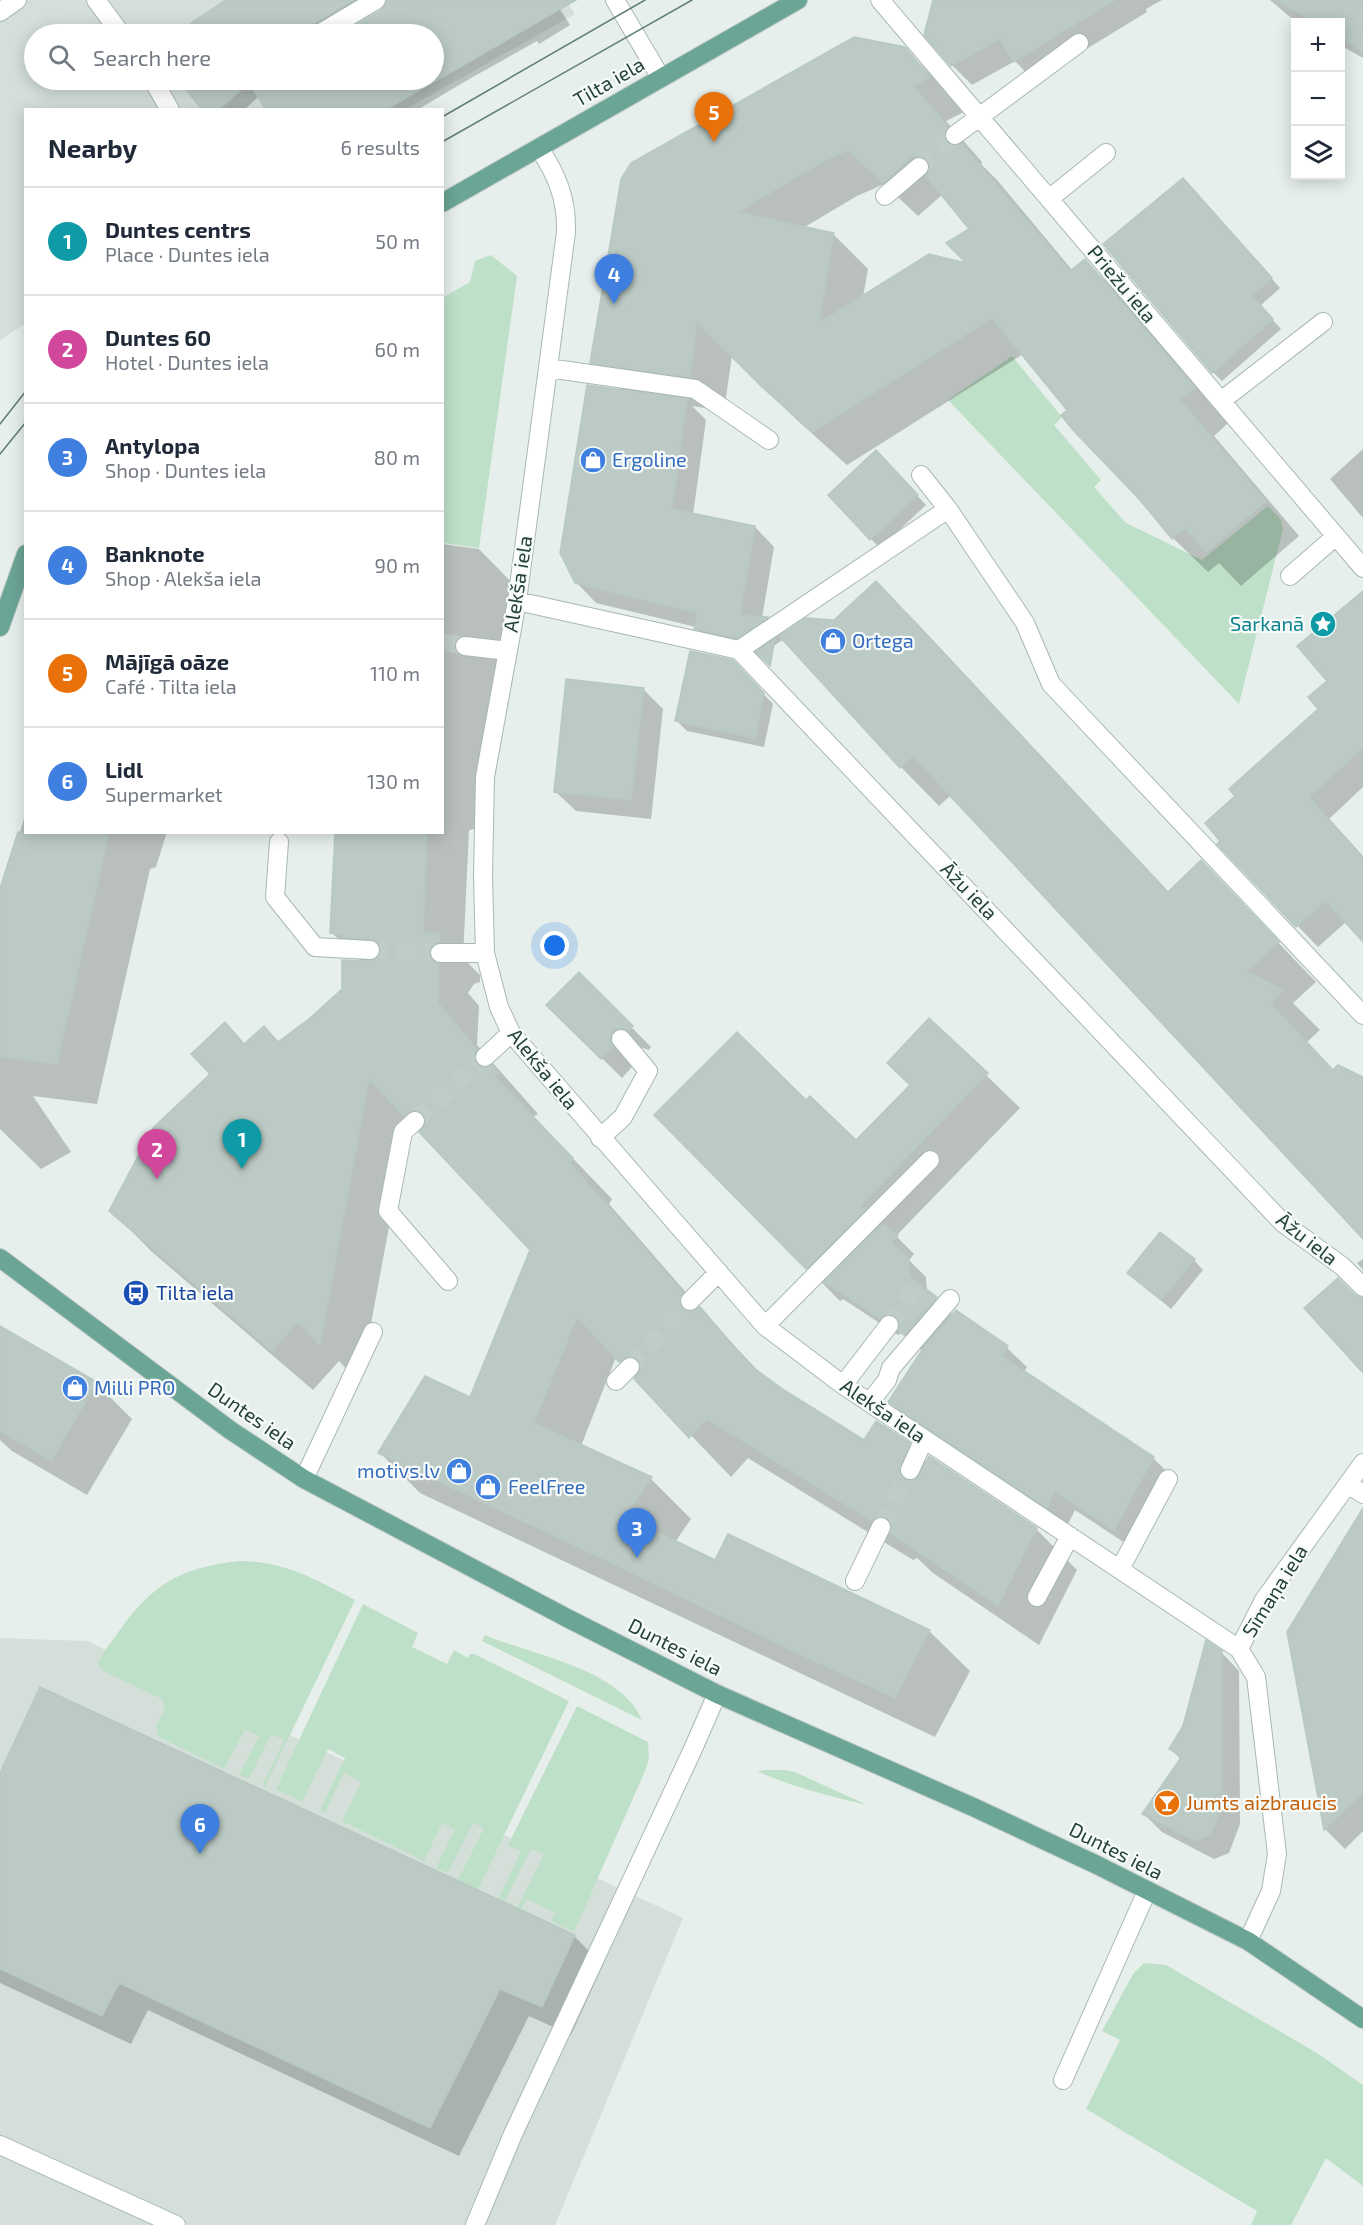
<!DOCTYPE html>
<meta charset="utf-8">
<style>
:root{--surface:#fff;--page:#f6f6f7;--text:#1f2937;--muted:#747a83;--line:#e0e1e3;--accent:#7f5249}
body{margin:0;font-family:"Exo 2",sans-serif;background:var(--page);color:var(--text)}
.controls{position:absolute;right:18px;top:18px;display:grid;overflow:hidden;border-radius:0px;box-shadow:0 3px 15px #0003}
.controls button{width:54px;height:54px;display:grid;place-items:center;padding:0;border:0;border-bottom:2px solid var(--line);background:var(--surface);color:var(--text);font:30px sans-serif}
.you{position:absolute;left:555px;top:946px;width:21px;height:21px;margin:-15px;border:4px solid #fff;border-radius:50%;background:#1a73e8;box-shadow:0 0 0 9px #1a73e833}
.badge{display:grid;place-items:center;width:39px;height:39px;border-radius:50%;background:var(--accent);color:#fff;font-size:20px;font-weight:700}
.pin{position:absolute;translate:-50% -50px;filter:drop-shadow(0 2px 3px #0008)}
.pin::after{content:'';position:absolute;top:32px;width:21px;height:18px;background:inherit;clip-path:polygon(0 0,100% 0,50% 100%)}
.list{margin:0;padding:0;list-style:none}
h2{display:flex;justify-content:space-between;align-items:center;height:78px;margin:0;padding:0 24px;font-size:26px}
h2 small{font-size:20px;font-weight:400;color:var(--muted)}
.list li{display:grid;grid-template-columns:39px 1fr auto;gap:18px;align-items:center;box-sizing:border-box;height:108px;padding:0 24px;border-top:2px solid var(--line)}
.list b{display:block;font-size:22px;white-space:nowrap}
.list p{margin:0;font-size:20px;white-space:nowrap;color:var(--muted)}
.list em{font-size:20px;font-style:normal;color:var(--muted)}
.icon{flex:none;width:33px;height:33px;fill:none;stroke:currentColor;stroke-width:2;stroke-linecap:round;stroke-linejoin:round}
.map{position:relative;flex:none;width:1363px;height:2225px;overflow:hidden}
.search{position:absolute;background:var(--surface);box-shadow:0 3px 15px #0003;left:24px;top:24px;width:420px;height:66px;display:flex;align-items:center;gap:15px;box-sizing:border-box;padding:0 21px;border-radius:33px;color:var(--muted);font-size:22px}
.panel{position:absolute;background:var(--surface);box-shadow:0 3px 15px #0003;left:24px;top:108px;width:420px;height:726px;border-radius:0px}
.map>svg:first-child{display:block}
.built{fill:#d4dfda;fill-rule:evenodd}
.green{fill:#bfe0c8}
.shadow{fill:#0003;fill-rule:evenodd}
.building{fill:#bbcac4;stroke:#b8c9c2;stroke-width:1.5;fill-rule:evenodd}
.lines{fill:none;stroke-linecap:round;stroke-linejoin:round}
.minor-tunnel{stroke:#bfccc8;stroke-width:18;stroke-dasharray:18 9;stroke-linecap:butt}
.minor-casing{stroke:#a8b8b2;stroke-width:20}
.major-casing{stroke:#c2cac8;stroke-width:20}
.minor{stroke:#fff;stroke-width:18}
.major{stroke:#6aa596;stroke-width:18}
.tram{stroke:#5f7d75;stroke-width:1.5}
.labels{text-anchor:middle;stroke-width:4.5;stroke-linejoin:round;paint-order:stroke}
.street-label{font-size:20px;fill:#24423a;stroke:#f7fbf9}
.shop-label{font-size:20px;fill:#366cbe;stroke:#f7fbf9;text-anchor:start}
.culture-label{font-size:20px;fill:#0d838f;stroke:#f7fbf9;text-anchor:end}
.transit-label{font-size:20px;fill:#164399;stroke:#f7fbf9;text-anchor:start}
.food-label{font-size:20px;fill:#c56008;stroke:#f7fbf9;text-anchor:start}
</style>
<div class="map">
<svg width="1363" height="2225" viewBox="0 0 1363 2225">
<rect width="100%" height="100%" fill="#e6efeb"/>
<path class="built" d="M0,0H566L575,14L406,109L26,110L25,324L0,340ZM34,34H434V80H34Z
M0,1638L87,1641L683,1918L555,2225H0Z"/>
<path class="green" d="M491,255L517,276L479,548L443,543L442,298L470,282L475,261Z
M1012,356L1062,417L1054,425L1101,480L1094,487L1126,523L1202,560L1268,506L1281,520L1283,529L1239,704L948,400Z
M238,1561C285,1561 315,1579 355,1600L265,1787L262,1785L284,1740L271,1734L249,1779L239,1775L259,1736L245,1730L224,1769L159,1737L156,1727L165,1708L162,1699L105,1672L98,1666C100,1655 110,1644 117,1634C151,1585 179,1568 238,1561Z
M363,1604L418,1633L412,1647L447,1664L454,1650L468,1658L470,1654H474L569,1701L478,1889L458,1880L484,1828L473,1823L448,1873L436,1868L455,1829L442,1823L424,1861L342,1821L361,1782L344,1773L325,1812L320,1810L345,1758L328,1749L302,1802L276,1789Z
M485,1635C532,1655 621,1669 642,1720L482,1641Z
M577,1706L648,1742L649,1759L645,1771L574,1932L551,1921L555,1913L527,1899L521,1909L517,1908L544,1854L531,1849L505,1901L499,1898L521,1851L508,1845Z
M765,1770H784L795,1772L867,1805C829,1796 792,1787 757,1771Z
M1144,1963L1166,1965L1317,2053L1363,2085V2186L1326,2158L1291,2225H1251L1257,2211L1086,2109L1120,2040L1102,2031L1133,1974Z"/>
<path class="shadow" d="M229,0H356L364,13L330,34H185L196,28Z
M441,0H554L570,25L539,44L537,41L471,78L417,110H268L259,96L244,110H204L180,80H434V34H386Z
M934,0H1162L1146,9L1147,12L1034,81L1015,61L972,85L952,65Z
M1270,0H1363V58L1340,45V22H1296Z
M904,48L939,83L964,112L946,121L982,162L981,164L997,180L1073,271L1085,261L1120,295L1228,423L1214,436L1299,536L1241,586L1219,563L1208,572L1173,538L1023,354L847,465L797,420L732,355L724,411L692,406L706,420L693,515L755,527L774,547L762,618H768L784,635L835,621L876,583L915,621L1169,893L1201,862L1316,982L1293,1003L1320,1030L1307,1042L1363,1102V1237L951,795L939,806L901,767L784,639L757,657L716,648L696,627L596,603L576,582L621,391L591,362L622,179ZM884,184L918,216L943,194L971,229L970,265L863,297L868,269L834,235L803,228L857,196Z
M1192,189L1280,288L1260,306L1281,329L1222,381L1213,372Z
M1363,449V518L1330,479Z
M886,462L926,505L880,548L871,539Z
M442,544L479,549L519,590L484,827L469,830L463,958L480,975V982L474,984L468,993L479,1006L477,1045L538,1114L533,1117L612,1199L609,1204L709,1319L765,1378L864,1442L909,1444L927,1462L1036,1529L1077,1570L1039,1645L933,1573L917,1558L913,1560L748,1458L731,1477L616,1357L581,1446L651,1479L691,1519L675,1542L716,1562L929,1631L970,1671L935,1737L420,1493L380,1453L470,1399L532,1250L409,1119L360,1383L339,1361L313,1390L151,1251L111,1210L212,1074L225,1024L245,1045L264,1028L279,1043L310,1020L343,990L362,962L331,932L336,832H442Z
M1363,612V787L1329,819L1363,857V939L1347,921L1318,947L1219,844L1237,796L1320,709L1329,681Z
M732,662L773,704L764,747L687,731L677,721Z
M643,689L663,709L651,819L576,811L556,792Z
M26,813V832H167L156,867L150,869L97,1104L33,1096L71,1152L41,1169L0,1129V908L11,860Z
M579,974L651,1047L649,1050L640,1047L633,1050L629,1061L632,1067L622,1078L548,1005Z
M929,1020L1020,1108L896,1236L914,1254L909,1260L926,1277L927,1291L953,1315L956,1312L1007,1348L1027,1367L1024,1372L1153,1458L1173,1478L1134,1549L1075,1510L1067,1526L910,1421L890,1402L922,1351L902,1333L898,1335L843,1299L840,1301L656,1115L807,1103L856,1143L911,1086Z
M1363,1259V1270L1357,1263Z
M1194,1260L1203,1270L1171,1309L1129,1273Z
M0,1328L96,1383L132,1419L87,1495L12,1451L0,1440Z
M1363,1522V1831L1345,1849L1325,1829L1289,1632Z
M1221,1652L1239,1671L1240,1824L1229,1853L1214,1859L1162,1832L1144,1814L1181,1759L1170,1749L1184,1727Z
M0,1776L574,1936L603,1965L571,2035L529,2016L459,2156L148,2010L131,2044L0,1983Z"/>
<path class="building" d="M226,0H354L313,24L309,29L308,34H182L194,28L191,23Z
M387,0H576L385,110H266L249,83L218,110H202L179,80H434V34H340L382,10Z
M933,0H1115L1013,62L1000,39L951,66L924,35Z
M1276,0H1363V52L1341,38V22H1314Z
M854,37L905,47L930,77L913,86L948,126L944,136L946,142L956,146L962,144L1070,271L1085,259L1195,388L1180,400L1266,501L1206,552L1185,528L1172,539L1140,500L1073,430L1061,415L1067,410L992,318L812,432L760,385L697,322L690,377L590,363L621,179L631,163ZM848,150L883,183L911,157L922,156L927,159L930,166L926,176L969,229L946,243L966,263L929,254L819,323L834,233L738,212L822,162Z
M1183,178L1272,278L1252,296L1273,319L1212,373L1103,244Z
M587,385L687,399L672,509L755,526L740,615L768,617L737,638L694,629L698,613L575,583L560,553Z
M876,450L918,495L870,540L828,495Z
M876,581L1168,892L1201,860L1279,942L1247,971L1283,990L1270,1003L1333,1070L1338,1065L1363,1077V1239L913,756L900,768L779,636L806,618L834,620Z
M1363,591V748L1309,797L1363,857V942L1326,901L1296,927L1217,844L1220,841L1205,823L1235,796L1229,789L1318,709L1308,697L1327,681L1297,646Z
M775,639L770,666L756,652Z
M690,651L733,660L764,693L755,738L675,721Z
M566,679L644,688L631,800L554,792Z
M18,832H109L57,1064L0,1057V888Z
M335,832H427L423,932L440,933V942L434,944L429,952L431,959L439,964L438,1003L477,1049L474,1054L476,1064L482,1068L492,1065L499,1073L494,1076L573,1158L570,1163L683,1292L679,1299L683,1309L692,1312L700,1307L751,1366L784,1390L864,1440L876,1421L910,1443L899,1471L905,1480L911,1481L917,1479L929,1456L1037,1528L998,1606L890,1533L892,1526L886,1517L880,1516L872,1521L707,1419L689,1438L634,1379L641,1369L638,1360L628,1356L619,1362L577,1317L534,1423L652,1477L625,1516L715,1560L728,1534L930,1630L895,1698L799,1654L597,1556L378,1453L425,1376L470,1397L530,1250L419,1132L426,1124L423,1113L413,1110L404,1116L369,1079L320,1345L298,1322L272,1351L109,1211L153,1128L210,1074L191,1054L225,1022L244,1044L264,1026L278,1042L309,1019L342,989V960L370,961L380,956V945L376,940L343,937V934L330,933Z
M579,972L633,1026L628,1031L620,1028L613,1031L610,1040L613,1047L601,1059L546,1005Z
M929,1018L988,1073L860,1206L865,1209L806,1269L654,1115L737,1032L806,1100L810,1096L856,1140L910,1085L887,1063Z
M883,1224L898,1235L891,1243L909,1258L910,1277L937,1297L904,1335L898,1331L900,1321L895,1316L885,1314L880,1319L824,1282Z
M1160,1232L1195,1259L1161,1300L1127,1273Z
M1338,1278L1355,1295L1363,1298V1373L1304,1308Z
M956,1310L1008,1346L1002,1356L1154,1457L1114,1530L1055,1491L1047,1508L888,1402L922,1350Z
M0,1326L97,1382L51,1461L0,1431Z
M1363,1508V1792L1324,1830L1287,1632Z
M1206,1640L1222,1651V1805L1211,1835L1195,1841L1142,1814L1182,1756L1169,1749L1183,1726Z
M40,1687L575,1935L542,2007L500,1989L430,2128L119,1983L102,2016L0,1969V1773Z"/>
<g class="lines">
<path class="minor-tunnel" d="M919,167L955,135
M442,642L465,646
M370,950L440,953
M415,1121L485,1057
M889,1325L919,1284
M630,1367L690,1301
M881,1527L910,1470"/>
<defs>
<path id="minor" d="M96,0L121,34
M615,0L661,78
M880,0L1363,568
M0,12L17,0
M319,34L376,0
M153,80L170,110
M955,135L1079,43
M539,148C557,175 567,199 566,232L517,601L485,777L483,876L485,953L499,1007L511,1033L765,1326L843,1385L1239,1649
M885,196L919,167
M1049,199L1106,153
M548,368L695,389L769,440
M1221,401L1323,322
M921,475L948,509
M1290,576L1336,536
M517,601L739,650L1283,1223L1342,1266L1363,1287
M465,646L508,651
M739,650L948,509L1025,623L1051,684L1363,1015
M279,842L275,897L315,947L370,950
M440,953H485
M485,1057L511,1033
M415,1121L403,1132L388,1211L448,1281
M600,1138L623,1117L648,1071L621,1039
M690,1301L719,1272
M765,1326L930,1160
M616,1381L630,1367
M843,1385L889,1325
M870,1402L887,1380L891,1368L950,1299
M910,1470L924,1439
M304,1479L373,1332
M1348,1484L1363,1494
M1120,1569L1168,1479
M855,1581L881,1527
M1037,1597L1070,1536
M1248,1941L1271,1891L1277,1854L1256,1677L1239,1649L1264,1600L1363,1463
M1063,2080L1147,1891
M0,2145L176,2225
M475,2225L513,2134L693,1749L717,1694"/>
<path id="major" d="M442,203L798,0
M0,627L26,554
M0,1258L230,1430L304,1479L569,1619L717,1694L973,1807L1097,1865L1248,1941L1363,2019"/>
</defs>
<use href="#minor" class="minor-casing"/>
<use href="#major" class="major-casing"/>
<use href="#minor" class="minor"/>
<use href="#major" class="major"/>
<path class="tram" d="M442,117L645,0
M442,142L692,0
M0,424L26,391
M0,454L26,422"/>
</g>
<defs>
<symbol id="shop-disc" viewBox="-11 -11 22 22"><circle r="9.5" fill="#3f7fe0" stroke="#f7fbf9"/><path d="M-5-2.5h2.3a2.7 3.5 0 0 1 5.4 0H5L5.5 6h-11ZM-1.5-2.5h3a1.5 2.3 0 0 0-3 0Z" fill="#fff"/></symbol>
<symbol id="sight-disc" viewBox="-11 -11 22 22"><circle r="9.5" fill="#0f9aa8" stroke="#f7fbf9"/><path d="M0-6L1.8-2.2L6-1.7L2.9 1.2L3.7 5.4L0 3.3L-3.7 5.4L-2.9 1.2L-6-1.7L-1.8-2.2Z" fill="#fff"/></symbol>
<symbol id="bus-disc" viewBox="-11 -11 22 22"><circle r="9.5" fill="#1a4fb4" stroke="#f7fbf9"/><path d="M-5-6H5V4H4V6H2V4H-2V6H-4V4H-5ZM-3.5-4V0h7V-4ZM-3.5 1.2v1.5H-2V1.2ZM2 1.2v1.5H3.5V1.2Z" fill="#fff"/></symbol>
<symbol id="bar-disc" viewBox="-11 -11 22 22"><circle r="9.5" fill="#e8710a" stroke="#f7fbf9"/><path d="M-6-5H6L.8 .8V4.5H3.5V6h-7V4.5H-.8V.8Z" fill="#fff"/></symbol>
</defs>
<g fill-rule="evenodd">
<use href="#shop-disc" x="578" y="445" width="30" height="30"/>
<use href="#sight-disc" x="1308" y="609" width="30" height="30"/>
<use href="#shop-disc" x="818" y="626" width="30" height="30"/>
<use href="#bus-disc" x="121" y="1278" width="30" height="30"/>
<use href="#shop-disc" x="60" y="1373" width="30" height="30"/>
<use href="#shop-disc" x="444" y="1456" width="30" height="30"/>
<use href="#shop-disc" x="473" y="1472" width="30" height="30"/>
<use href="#bar-disc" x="1152" y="1788" width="30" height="30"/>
</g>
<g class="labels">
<g class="street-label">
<text transform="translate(609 82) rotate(-30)" y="7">Tilta iela</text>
<text transform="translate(1122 284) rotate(50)" y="7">Priežu iela</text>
<text transform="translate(518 584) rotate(-81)" y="7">Alekša iela</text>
<text transform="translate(969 891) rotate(46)" y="7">Āžu iela</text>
<text transform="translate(543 1069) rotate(51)" y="7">Alekša iela</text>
<text transform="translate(1307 1239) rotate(38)" y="7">Āžu iela</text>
<text transform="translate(883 1411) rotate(34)" y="7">Alekša iela</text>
<text transform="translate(252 1416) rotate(35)" y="7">Duntes iela</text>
<text transform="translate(1275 1591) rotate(-58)" y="7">Sīmaņa iela</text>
<text transform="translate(675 1647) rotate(27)" y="7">Duntes iela</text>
<text transform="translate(1116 1851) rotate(27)" y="7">Duntes iela</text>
</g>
<g class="shop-label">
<text x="612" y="467">Ergoline</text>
<text x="852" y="648">Ortega</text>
<text x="94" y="1395">Milli PRO</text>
<text x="440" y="1478" text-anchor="end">motivs.lv</text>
<text x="508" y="1494">FeelFree</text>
</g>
<g class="culture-label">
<text x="1304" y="631">Sarkanā</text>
</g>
<g class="transit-label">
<text x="156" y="1300">Tilta iela</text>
</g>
<g class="food-label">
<text x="1186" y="1810">Jumts aizbraucis</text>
</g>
</g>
</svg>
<div class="controls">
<button>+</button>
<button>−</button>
<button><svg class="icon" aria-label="layers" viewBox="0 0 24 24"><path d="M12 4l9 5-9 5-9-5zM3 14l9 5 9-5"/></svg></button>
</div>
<div class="you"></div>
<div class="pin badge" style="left:242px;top:1169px;background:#0f9aa8">1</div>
<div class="pin badge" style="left:157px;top:1179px;background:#d1479c">2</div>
<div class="pin badge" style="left:637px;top:1558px;background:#3f7fe0">3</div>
<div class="pin badge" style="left:614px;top:304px;background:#3f7fe0">4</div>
<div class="pin badge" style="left:714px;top:142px;background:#e8710a">5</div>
<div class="pin badge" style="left:200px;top:1854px;background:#3f7fe0">6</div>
<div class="search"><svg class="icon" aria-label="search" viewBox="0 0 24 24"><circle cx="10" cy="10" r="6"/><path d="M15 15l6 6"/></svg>Search here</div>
<section class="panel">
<h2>Nearby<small>6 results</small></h2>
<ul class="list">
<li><span class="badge" style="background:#0f9aa8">1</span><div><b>Duntes centrs</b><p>Place · Duntes iela</p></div><em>50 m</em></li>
<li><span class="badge" style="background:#d1479c">2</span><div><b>Duntes 60</b><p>Hotel · Duntes iela</p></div><em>60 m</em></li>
<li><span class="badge" style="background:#3f7fe0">3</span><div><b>Antylopa</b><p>Shop · Duntes iela</p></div><em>80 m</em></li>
<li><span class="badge" style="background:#3f7fe0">4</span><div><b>Banknote</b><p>Shop · Alekša iela</p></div><em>90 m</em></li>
<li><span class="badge" style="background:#e8710a">5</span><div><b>Mājīgā oāze</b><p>Café · Tilta iela</p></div><em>110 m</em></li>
<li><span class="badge" style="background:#3f7fe0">6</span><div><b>Lidl</b><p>Supermarket</p></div><em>130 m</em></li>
</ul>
</section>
</div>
